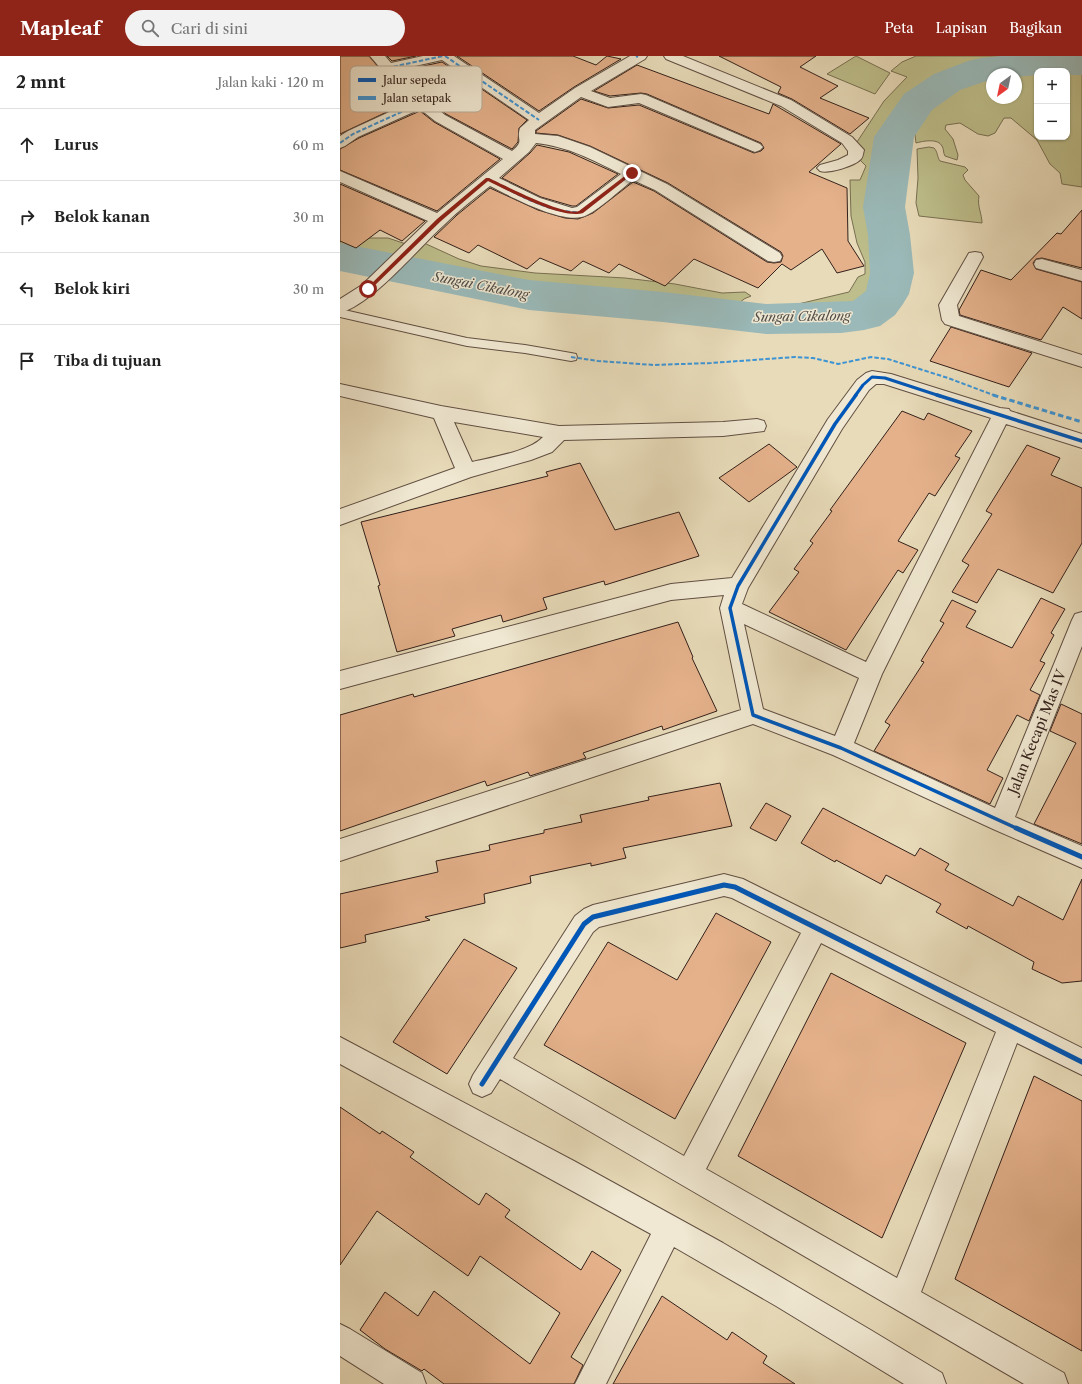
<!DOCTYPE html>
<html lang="id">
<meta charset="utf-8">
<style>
:root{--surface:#fff;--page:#f2f2f2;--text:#222;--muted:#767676;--line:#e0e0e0;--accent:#8f2418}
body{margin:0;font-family:"Libre Caslon Text",serif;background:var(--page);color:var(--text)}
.controls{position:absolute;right:12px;top:12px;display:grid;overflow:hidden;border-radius:8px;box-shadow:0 1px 3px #0004}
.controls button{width:36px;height:36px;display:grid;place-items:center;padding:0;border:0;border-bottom:1px solid var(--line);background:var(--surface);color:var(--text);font:20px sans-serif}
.compass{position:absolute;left:646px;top:12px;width:36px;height:36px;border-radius:50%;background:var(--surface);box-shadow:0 1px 3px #0004;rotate:213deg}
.stop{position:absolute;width:12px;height:12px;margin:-9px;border:3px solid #8f2418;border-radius:50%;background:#fff}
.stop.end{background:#8f2418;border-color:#fff;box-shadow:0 1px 4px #0008}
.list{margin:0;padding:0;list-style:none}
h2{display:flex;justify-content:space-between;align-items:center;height:52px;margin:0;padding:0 16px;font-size:17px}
h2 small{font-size:13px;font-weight:400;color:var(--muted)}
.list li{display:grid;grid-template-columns:26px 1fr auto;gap:12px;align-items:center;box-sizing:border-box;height:72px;padding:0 16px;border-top:1px solid var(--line)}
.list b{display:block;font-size:15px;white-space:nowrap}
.list em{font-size:13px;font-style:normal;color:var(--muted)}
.icon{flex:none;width:22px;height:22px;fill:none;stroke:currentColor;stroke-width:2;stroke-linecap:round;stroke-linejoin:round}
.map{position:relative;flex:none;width:742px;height:1328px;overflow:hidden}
header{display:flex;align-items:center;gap:24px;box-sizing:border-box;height:56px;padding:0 20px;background:var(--accent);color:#fff}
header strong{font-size:19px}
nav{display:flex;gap:22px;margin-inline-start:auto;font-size:14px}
.search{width:280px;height:36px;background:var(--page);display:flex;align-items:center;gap:10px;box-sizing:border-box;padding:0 14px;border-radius:22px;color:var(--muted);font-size:15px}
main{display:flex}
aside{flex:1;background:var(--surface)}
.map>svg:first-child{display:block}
.green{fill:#bdbe8b;stroke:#786f52}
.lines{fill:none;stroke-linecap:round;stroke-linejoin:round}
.river{fill:#9ab9b8;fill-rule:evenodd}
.building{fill:#e4b18b;stroke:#32201a}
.lane-casing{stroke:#604f42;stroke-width:2}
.street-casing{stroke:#604f42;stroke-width:2}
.lane{fill:#f0e8d2;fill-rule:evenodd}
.street{fill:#f0e8d2;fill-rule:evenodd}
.quiet-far1{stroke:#3d94d4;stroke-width:2;stroke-dasharray:4.5 2;stroke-linecap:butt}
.quiet{stroke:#3d94d4;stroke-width:3;stroke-dasharray:5.5 3;stroke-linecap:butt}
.cycleway-far2-casing{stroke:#f0e8d2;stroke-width:5}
.cycleway-far1-casing{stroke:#f0e8d2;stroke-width:6}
.cycleway-casing{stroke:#f0e8d2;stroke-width:8}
.cycleway-far2{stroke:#0057b8;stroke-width:3}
.cycleway-far1{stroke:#0057b8;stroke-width:3.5}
.cycleway{stroke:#0057b8;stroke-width:5}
.route{fill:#8f2418}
.labels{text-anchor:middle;stroke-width:3;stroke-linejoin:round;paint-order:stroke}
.far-water-label{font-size:13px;font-style:italic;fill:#514e49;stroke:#f0e8d2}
.street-label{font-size:14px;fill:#32201a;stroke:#f0e8d2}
.key{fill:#f0e8d2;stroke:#b7ac9b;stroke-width:1}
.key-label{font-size:11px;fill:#32201a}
</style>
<header>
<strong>Mapleaf</strong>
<div class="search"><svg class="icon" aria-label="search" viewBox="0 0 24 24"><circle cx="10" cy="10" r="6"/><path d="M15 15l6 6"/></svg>Cari di sini</div>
<nav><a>Peta</a><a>Lapisan</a><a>Bagikan</a></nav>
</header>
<main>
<aside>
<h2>2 mnt<small>Jalan kaki · 120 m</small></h2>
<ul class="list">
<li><svg class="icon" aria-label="ahead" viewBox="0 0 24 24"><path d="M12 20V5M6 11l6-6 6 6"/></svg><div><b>Lurus</b></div><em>60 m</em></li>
<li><svg class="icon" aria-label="right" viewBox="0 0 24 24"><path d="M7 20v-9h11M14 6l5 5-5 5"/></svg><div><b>Belok kanan</b></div><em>30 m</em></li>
<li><svg class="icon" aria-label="left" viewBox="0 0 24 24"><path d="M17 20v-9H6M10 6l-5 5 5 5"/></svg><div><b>Belok kiri</b></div><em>30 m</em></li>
<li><svg class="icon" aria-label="arrive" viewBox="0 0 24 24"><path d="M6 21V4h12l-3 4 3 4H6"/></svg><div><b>Tiba di tujuan</b></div></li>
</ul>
</aside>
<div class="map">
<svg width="742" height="1328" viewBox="0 0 742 1328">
<rect width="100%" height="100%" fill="#e8dbb9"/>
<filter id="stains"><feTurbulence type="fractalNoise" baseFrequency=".005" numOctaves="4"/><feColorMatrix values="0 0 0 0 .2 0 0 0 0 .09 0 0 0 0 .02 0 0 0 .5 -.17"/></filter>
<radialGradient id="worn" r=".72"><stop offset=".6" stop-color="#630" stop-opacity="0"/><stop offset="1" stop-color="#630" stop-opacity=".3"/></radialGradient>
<path class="green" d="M516,0L550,17L535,38L487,18Z
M576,0H742L691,1L635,7L598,20L567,42L540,79L530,151L535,179L537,209L533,234L526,243L515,250L499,252L437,253L509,236L518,221L525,218V206L517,187L511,160L510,124H520L526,110L520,104L515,89L544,45L567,21L551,15L562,6Z
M678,15H697V81H727V16L742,18V131L722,128L720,117L710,108L697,84L671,62H664L655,77L648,80L638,78L620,67L606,69L605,73L613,83L618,99L617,104L605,100C603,97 604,93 602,90C598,82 583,85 576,87L574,71L581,54L619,28L652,21V42H676V18H665Z
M589,91L594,92C598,96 597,101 600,105L625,111L628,114L623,119L625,124L639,140C637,150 642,158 642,167L579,160L576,147L578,122L577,93Z
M0,179L16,182H48L69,189L53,205L0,193Z
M84,187L119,203L141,210L195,217L285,222L335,228L382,237L405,236L411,240L404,243L397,249L325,241L193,230L114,216L60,209Z"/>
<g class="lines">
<path class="river" d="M661,0H742V19H727V15H697V19L676,21V18H652V23L620,34L592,54L574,81L565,151L570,179L574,217L569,238L563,248L555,259L540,270L524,274L501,277L426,278L323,266L189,254L0,215V187L189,224L323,236L426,248L513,245L526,235L530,217L528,179L523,151L534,81L564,38L594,18L628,5L641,2Z"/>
</g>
<path class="building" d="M0,0H29L68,46L0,78Z
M47,0H76L52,5Z
M117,0H233L256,9L267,0L281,3L234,31L199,55Z
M379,0H476L460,11L498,30L480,42L529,62L510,78L452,43L438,37L441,31Z
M102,6L187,64L179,72L178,86L172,93L106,58L75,33L60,15Z
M297,9L429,58L433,48L501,88L469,116L507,132L508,185L524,210L497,217L482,193L451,214L442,208L418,232L354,203L325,230L279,208L269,217L243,205L231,215L200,202L187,213L138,189L129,197L94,181L117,159L150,132L198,154L225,162L238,163L253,157L293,126L314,135L427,206L434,207L441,206L443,200L441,196L328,127L250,90L218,79L196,77V75L241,43L268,52L299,49L414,97L421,95L424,92L421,87L307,38L301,37L270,40L254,35Z
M80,55L94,66L160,103L97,155L0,114V93L19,82Z
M197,89L229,96L278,118L236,150H232L201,141L162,122L190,97Z
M0,128L85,165L62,185L40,174L16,192L0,185Z
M742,154V212L702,202L696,203L693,207L696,213L742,226V263L723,251L701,284L620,259L619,254L641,214L671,224L717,177L721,178Z
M611,271L692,297L669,331L590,305Z
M562,355L584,364L588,357L632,375L615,400L620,402L595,440L589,437L558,485L578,494L563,517L558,514L506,594L429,556L459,516L454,513L473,487L470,485L492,455L490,454Z
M429,388L457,411L409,446L379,422Z
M687,389L720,402L711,419L742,432V487L713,537L658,513L637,547L612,536L629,509L622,505L652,458L646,455Z
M240,407L275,474L339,456L359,500L265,529L264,525L203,542L207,553L163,566L161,559L112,573L115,580L57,596L38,530L40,529L21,466L208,420L206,416Z
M701,542L725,553L711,577L714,579L700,605L705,607L690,634L700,639L689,665L677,659L647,714L663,722L650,748L534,695L550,669L545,666L584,606L581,605L604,567L600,565L612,544L636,555L626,571L672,592Z
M338,566L353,601L352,602L377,655L323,674L322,670L243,697L246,702L190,720L188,716L147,730L145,725L0,775V659L73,638L74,641Z
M721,648L742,658V788L694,768L736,687L710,675Z
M380,727L392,770L283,792L286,802L251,810V807L190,820L191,827L144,838L145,847L85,861L90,864L25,879L26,886L0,892V838L98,816L96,805L150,794L149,789L204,777V774L242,766L240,759L309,744L308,741Z
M426,747L451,760L436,785L410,772Z
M483,752L575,800L580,792L609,808L605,814L673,850L678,840L723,864L742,823V925L722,927L692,913L694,906L628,870L627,873L596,856L601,848L546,819L541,828L496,804L495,806L461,787Z
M376,857L431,886L335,1063L204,989L268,886L337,924Z
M124,883L177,912L107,1018L53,986Z
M491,917L626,987L542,1182L398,1100Z
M694,1020L742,1045V1295L615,1223Z
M0,1051L40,1078L42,1075L74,1096L70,1101L139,1149L146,1137L170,1154L165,1161L241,1214L252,1195L281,1214L231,1301L243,1309L234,1328H104L84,1313L82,1315L45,1293L20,1274L45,1236L78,1260L94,1235L190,1308L220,1257L140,1200L128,1220L37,1155L0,1209Z
M322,1240L387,1284L392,1276L427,1300L423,1307L455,1328H273Z"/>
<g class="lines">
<defs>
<path id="lane" d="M0,253L127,282L185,289L231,297L236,298L237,301L236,304L231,305L185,297L127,290L0,261Z"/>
<path id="street" d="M30,0H45L51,7L83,0H114L199,57L235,32L290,0H307L305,3L251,35L270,42L301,38L306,39L420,88L423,91L420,94L415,96L410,94L299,47L268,51L241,41L195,74V78L218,80L250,91L327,128L440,197L442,201L440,205L434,206L428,205L315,134L293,124C280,134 261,152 247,159C226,171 170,140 150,130C135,142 119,154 105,168C78,192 34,247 0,257V243L22,229L88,165L0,126V115L97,157L163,103L95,65L80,53L18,81L5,90L0,92V80L8,75L71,46L64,40ZM102,4L189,64L180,72C176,85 185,84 172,95L105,59L74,34L57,14ZM196,87C229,91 251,103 281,118L237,151L232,152L200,142L159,122L189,96Z
M324,0H343L451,44L512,81L524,94C523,97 523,101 521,103C515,110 488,118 480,115L477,112L480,109L498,104L508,99V95L502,87L441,50L326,3Z
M635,196L641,197L643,201L617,249L619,260L742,299V311L605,268L602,264L599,249L629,197Z
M702,203L742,214V225L696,212L694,208L696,204Z
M532,315L551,318L660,352L669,353L670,355L742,378V392L666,368L542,618L514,687L655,752L732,564L735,558L742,556V590L675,761L742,790V812L653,773L493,699L413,668L0,805V783L401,654L380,552L384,539L331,544L0,633V615L331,528L392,522L488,363L517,324L526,317ZM536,328H544L651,362L526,606L402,548L408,532L502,373L529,334ZM404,568L519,622L495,680L423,653Z
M0,328L101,350L219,370L383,366L417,363L424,365L426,370L424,375L383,380L224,384L212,396L191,404L131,421L0,469V453L115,412L94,362L0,340ZM114,366L203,381C189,396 152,401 132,406Z
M384,818L403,823L742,992V1019L677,987L581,1236L724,1317L728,1328H684L160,1023L151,1037L142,1041L133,1037L129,1028L133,1019L235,860L244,853L253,849ZM384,840L392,842L461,877L344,1100L173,1002L253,876L259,871ZM481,887L656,976L557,1222L366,1113Z
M0,981L234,1105L383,1187L529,1273L602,1317L606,1328H564L436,1250L334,1191L266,1328H235L311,1178L0,1008Z
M0,1268L10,1273L82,1317L86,1328H44L0,1300Z"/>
</defs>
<use href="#lane" class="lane-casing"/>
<use href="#street" class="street-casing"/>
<use href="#lane" class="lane"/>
<use href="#street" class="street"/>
<path class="quiet-far1" d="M105,0L199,64
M296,0L298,1
M47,12L103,0
M0,87L13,78L81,47
M148,123C176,137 209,158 241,156L292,117
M231,301L258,305L314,309L371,307L455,301L473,302L498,308L531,301L548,303L608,322L656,340"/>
<path class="quiet" d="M653,339L742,366"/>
<defs>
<path id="cycleway-far2" d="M515,340L523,329L532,321L545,322L600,340"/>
<path id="cycleway-far1" d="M516,339L495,368L398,530L390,552L413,659L501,692L678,773
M597,339L742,385"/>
<path id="cycleway" d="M676,772L742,801
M142,1028L244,868L253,861L384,829L395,831L742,1006"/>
</defs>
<use href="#cycleway-far2" class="cycleway-far2-casing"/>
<use href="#cycleway-far1" class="cycleway-far1-casing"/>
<use href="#cycleway" class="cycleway-casing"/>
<use href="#cycleway-far2" class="cycleway-far2"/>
<use href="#cycleway-far1" class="cycleway-far1"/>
<use href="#cycleway" class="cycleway"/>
</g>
<path class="route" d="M290,116L294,117L243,157C222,164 169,135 148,125L101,165L30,234L26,233L97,163L146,122H149C166,130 224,160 239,155Z"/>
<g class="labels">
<g class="far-water-label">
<text transform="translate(141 229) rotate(11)" y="5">Sungai Cikalong</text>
<text transform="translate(462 260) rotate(-1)" y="5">Sungai Cikalong</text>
</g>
<g class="street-label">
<text transform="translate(697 676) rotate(-68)" y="5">Jalan Kecapi Mas IV</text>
</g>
</g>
<rect x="10" y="10" width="132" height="46" rx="6" class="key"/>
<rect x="18" y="22" width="18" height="4" fill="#0057b8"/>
<rect x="18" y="40" width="18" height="4" fill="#3d94d4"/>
<g class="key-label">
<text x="43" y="28">Jalur sepeda</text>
<text x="43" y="46">Jalan setapak</text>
</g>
<rect width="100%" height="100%" filter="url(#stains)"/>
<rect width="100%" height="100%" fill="url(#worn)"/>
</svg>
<div class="controls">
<button>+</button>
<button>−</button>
</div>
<svg class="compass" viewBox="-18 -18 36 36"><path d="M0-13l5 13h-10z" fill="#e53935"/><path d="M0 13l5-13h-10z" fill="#767676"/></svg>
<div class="stop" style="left:28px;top:233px"></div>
<div class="stop end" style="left:292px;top:117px"></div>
</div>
</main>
